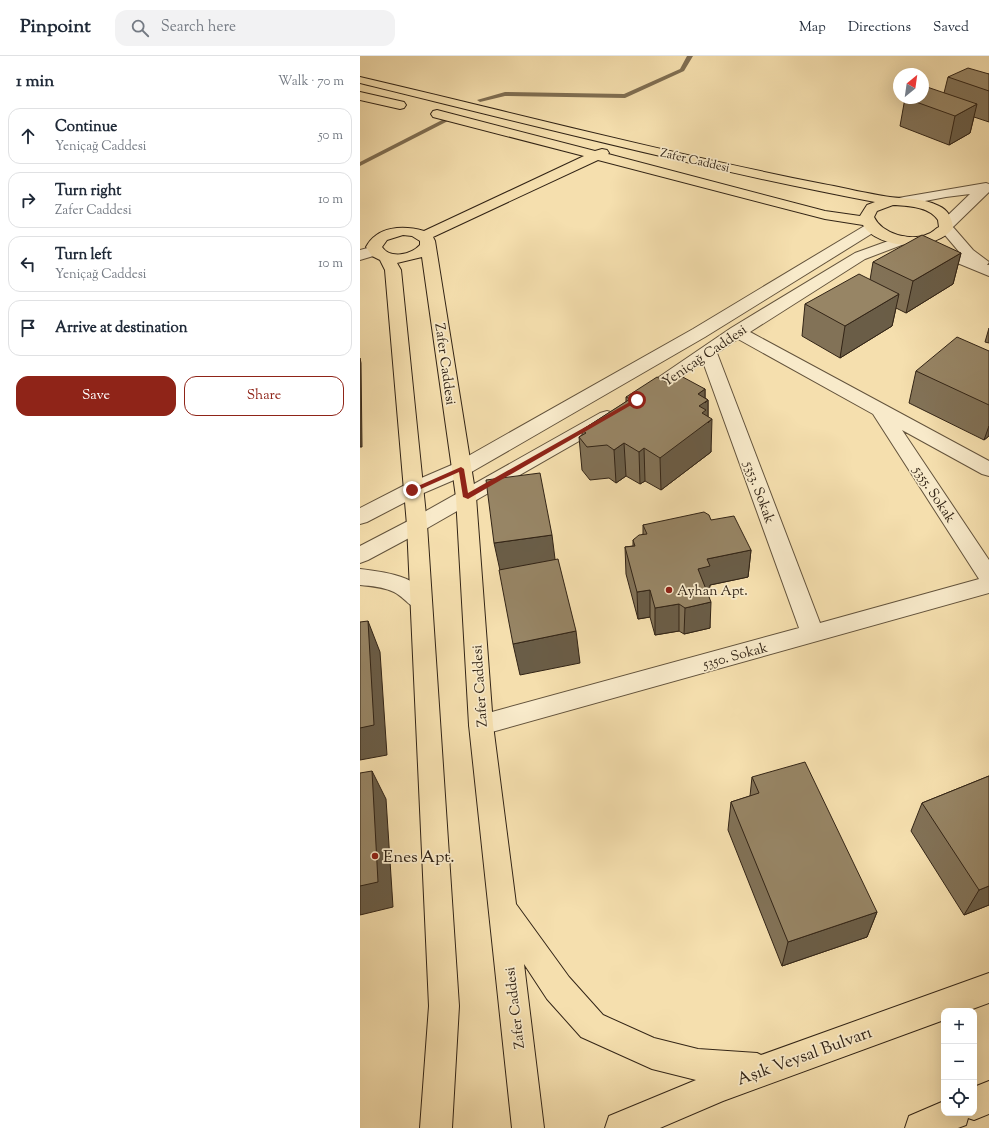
<!DOCTYPE html>
<meta charset="utf-8">
<style>
:root{--surface:#fff;--page:#f2f2f3;--text:#1f2937;--muted:#747a83;--line:#e0e1e3;--accent:#8f2418}
body{margin:0;font-family:"Sorts Mill Goudy",serif;background:var(--page);color:var(--text)}
.controls{position:absolute;right:12px;bottom:12px;display:grid;overflow:hidden;border-radius:8px;box-shadow:0 4px 16px #0002}
.controls button{width:36px;height:36px;display:grid;place-items:center;padding:0;border:0;border-bottom:1px solid var(--line);background:var(--surface);color:var(--text);font:20px sans-serif}
.compass{position:absolute;left:533px;top:12px;width:36px;height:36px;border-radius:50%;background:var(--surface);box-shadow:0 4px 16px #0002;rotate:29deg}
.stop{position:absolute;width:12px;height:12px;margin:-9px;border:3px solid #8f2418;border-radius:50%;background:#fff}
.stop.end{background:#8f2418;border-color:#fff;box-shadow:0 1px 4px #0008}
.list{margin:0;padding:0;list-style:none}
h2{display:flex;justify-content:space-between;align-items:center;height:52px;margin:0;padding:0 16px;font-size:17px}
h2 small{font-size:13px;font-weight:400;color:var(--muted)}
.list li{display:grid;grid-template-columns:26px 1fr auto;gap:12px;align-items:center;box-sizing:border-box;height:56px;margin:0 8px 8px;padding:0 8px;border:1px solid var(--line);border-radius:12px}
.list b{display:block;font-size:15px;white-space:nowrap}
.list p{margin:0;font-size:13px;white-space:nowrap;color:var(--muted)}
.list em{font-size:13px;font-style:normal;color:var(--muted)}
.actions{display:flex;gap:8px;padding:12px 16px}
.actions a{flex:1;padding:9px 0;border:1px solid var(--accent);border-radius:12px;text-align:center;font-size:14px;color:var(--accent)}
.actions .main{background:var(--accent);color:#fff}
.icon{flex:none;width:22px;height:22px;fill:none;stroke:currentColor;stroke-width:2;stroke-linecap:round;stroke-linejoin:round}
.map{position:relative;flex:none;width:629px;height:1072px;overflow:hidden}
header{display:flex;align-items:center;gap:24px;box-sizing:border-box;height:56px;padding:0 20px;background:var(--surface);border-bottom:1px solid var(--line)}
header strong{font-size:19px}
nav{display:flex;gap:22px;margin-inline-start:auto;font-size:14px}
.search{width:280px;height:36px;background:var(--page);display:flex;align-items:center;gap:10px;box-sizing:border-box;padding:0 14px;border-radius:12px;color:var(--muted);font-size:15px}
main{display:flex}
aside{flex:1;background:var(--surface)}
.map>svg:first-child{display:block}
.lines{fill:none;stroke-linecap:round;stroke-linejoin:round}
.stream{fill:#7f6e52;fill-rule:evenodd}
.minor-casing{stroke:#63533c;stroke-width:2}
.major-casing{stroke:#322416;stroke-width:2}
.minor{fill:#f8eaca;fill-rule:evenodd}
.major{fill:#f5dfae;fill-rule:evenodd}
.wall{fill:#827257;stroke:#322416}
.shaded-wall{fill:#6a5d47;stroke:#322416}
.building{fill:#978565;stroke:#322416}
.route{fill:#8f2418}
.poi-dot{fill:#8f2418;stroke:#f8eaca;stroke-width:1.5}
.labels{text-anchor:middle;stroke-width:3.5;stroke-linejoin:round;paint-order:stroke}
.far-street-label{font-size:12px;fill:#322416;stroke:#f8eaca}
.street-label{font-size:14px;fill:#322416;stroke:#f8eaca}
.poi-label{font-size:14px;fill:#322416;stroke:#f8eaca;text-anchor:start}
.near-poi-label{font-size:17px;fill:#322416;stroke:#f8eaca;text-anchor:start}
.near-street-label{font-size:17px;fill:#322416;stroke:#f8eaca}
</style>
<header>
<strong>Pinpoint</strong>
<div class="search"><svg class="icon" aria-label="search" viewBox="0 0 24 24"><circle cx="10" cy="10" r="6"/><path d="M15 15l6 6"/></svg>Search here</div>
<nav><a>Map</a><a>Directions</a><a>Saved</a></nav>
</header>
<main>
<aside>
<h2>1 min<small>Walk · 70 m</small></h2>
<ul class="list">
<li><svg class="icon" aria-label="ahead" viewBox="0 0 24 24"><path d="M12 20V5M6 11l6-6 6 6"/></svg><div><b>Continue</b><p>Yeniçağ Caddesi</p></div><em>50 m</em></li>
<li><svg class="icon" aria-label="right" viewBox="0 0 24 24"><path d="M7 20v-9h11M14 6l5 5-5 5"/></svg><div><b>Turn right</b><p>Zafer Caddesi</p></div><em>10 m</em></li>
<li><svg class="icon" aria-label="left" viewBox="0 0 24 24"><path d="M17 20v-9H6M10 6l-5 5 5 5"/></svg><div><b>Turn left</b><p>Yeniçağ Caddesi</p></div><em>10 m</em></li>
<li><svg class="icon" aria-label="arrive" viewBox="0 0 24 24"><path d="M6 21V4h12l-3 4 3 4H6"/></svg><div><b>Arrive at destination</b></div></li>
</ul>
<div class="actions"><a class="main">Save</a><a>Share</a></div>
</aside>
<div class="map">
<svg width="629" height="1072" viewBox="0 0 629 1072">
<rect width="100%" height="100%" fill="#f5dfae"/>
<filter id="stains"><feTurbulence type="fractalNoise" baseFrequency=".005" numOctaves="4"/><feColorMatrix values="0 0 0 0 .2 0 0 0 0 .09 0 0 0 0 .02 0 0 0 .5 -.17"/></filter>
<radialGradient id="worn" r=".72"><stop offset=".6" stop-color="#630" stop-opacity="0"/><stop offset="1" stop-color="#630" stop-opacity=".3"/></radialGradient>
<g class="lines">
<path class="stream" d="M327,0H333L324,15L265,42L145,40L120,46L117,44L145,36L264,38L320,13Z
M86,62L88,63V65L0,110V106Z"/>
<defs>
<path id="minor" d="M626,127L629,128V136L593,171L613,194L629,206L627,209H629V220L568,195L565,192L568,189L573,187L578,189L601,198L579,172L582,165L610,138L586,141L544,149L539,148L537,145L539,142L544,141Z
M511,168L516,169L518,172L516,175L345,281L108,418L59,439L7,466L0,468V452L45,429L94,408L333,273L506,169Z
M542,180L547,181L549,184L547,187L505,203L390,276L629,405V420L622,418L542,374L629,504V537L121,679L112,676L109,669L112,662L121,659L439,572L343,306L286,346L280,348L274,346L271,342L274,338L371,272L495,197ZM378,283L513,358L619,523L460,567L357,297Z
M15,190L20,192L23,195L20,198L0,204V194Z
M247,355L254,357L256,361L254,365L64,474L8,504L0,507V490L50,464L240,357Z
M0,513C25,516 59,520 72,545L69,551C51,557 48,543 34,536C23,531 12,530 0,529Z"/>
<path id="major" d="M0,21C154,57 307,97 463,128C485,132 508,138 530,141C547,143 564,142 579,150C588,154 592,162 593,172C576,196 518,194 503,169L465,163L238,104L73,181L75,185L116,441L133,669L156,848L209,921L243,959L294,982L338,993L397,997L401,999L629,917V947L607,955H584V964L363,1045L300,1072H245L249,1060L336,1024L292,1013L221,981L187,943L164,908L184,1072H152L109,669L96,441L62,201L37,207L41,214L67,469L99,950L92,1072H60L69,950L47,469L25,214L20,204L12,200L6,191C17,170 43,169 64,175L224,100L73,61L71,58L73,55L77,54L235,95L242,93L247,94L249,97L248,98L465,155L500,160L507,149L515,146C342,113 171,69 0,27ZM533,149C547,150 569,150 578,164L579,171C575,173 572,177 568,178C551,186 522,178 514,161L517,155ZM43,179L52,180L60,185V189C51,199 30,203 22,191L27,184Z
M0,36L44,46L46,49L44,52L40,53L0,44Z
M629,1025V1058L614,1064L608,1062L606,1069L598,1072H545L549,1060L584,1045V1057H614V1031Z"/>
</defs>
<use href="#minor" class="minor-casing"/>
<use href="#major" class="major-casing"/>
<use href="#minor" class="minor"/>
<use href="#major" class="major"/>
</g>
<path class="wall" d="M629,18V66L614,61L610,77L589,89L540,70L545,42L584,37L588,21Z
M601,197L593,228L546,257L536,252L532,270L480,302L442,280L445,248L510,224L513,206Z
M629,272V287L625,286Z
M629,295V380L624,384L549,347L556,315Z
M308,327L345,333V342L348,344V361L351,396L301,434L285,425L280,428L266,420L256,427L249,422L230,424L222,414L219,381L222,379V374L266,346V341Z
M351,464L391,494L388,521L350,529L349,537L348,538L350,572L324,578L319,575L295,579L290,561L278,563L266,518L265,491L273,490V484L283,478V469Z
M629,720V849L604,859L551,775L562,747Z
M392,721L517,856L507,881L422,910L368,774L371,746L390,740Z"/>
<path class="shaded-wall" d="M617,48L610,77L589,89L595,60Z
M601,197L593,228L546,257L553,225Z
M539,238L532,270L480,302L485,270Z
M0,302L1,307L2,391H0Z
M345,333V347L348,344V367L352,363L351,396L301,434L300,402L338,338Z
M629,370V380L624,384Z
M264,387L266,420L256,427L254,394Z
M284,392L285,425L280,428L279,396Z
M192,479L196,511L141,519L134,487Z
M391,494L388,521L350,529L349,537L337,540L338,513L347,503Z
M290,534V561L278,563L277,536Z
M351,546L350,572L324,578L325,552Z
M319,548V575L295,579V552Z
M8,565L20,596L27,699L0,704V672Z
M216,575L220,607L160,619L153,588Z
M12,715L26,743L33,851L0,859V830Z
M629,830V849L604,859L619,834Z
M517,856L507,881L422,910L428,886Z"/>
<path class="building" d="M608,12L629,18V35L588,21Z
M567,31L617,48L595,60L545,42H563V33Z
M562,179L601,197L553,225L513,206Z
M499,218L539,238L485,270L445,248Z
M597,281L629,295V349L556,315Z
M319,319L345,333L338,338L348,344L339,350L346,354L342,357L352,363L300,402L284,392L279,396L264,387L254,394L247,389L227,391L219,381L226,377L222,374L270,343L266,341L297,321L308,327Z
M180,417L192,479L134,487L126,424Z
M344,456L349,459L351,464L374,460L391,494L347,503L350,510L338,513L351,546L325,552L319,548L295,552L290,534L277,536L265,491L275,490L273,484L279,479L287,478L283,469Z
M198,503L216,575L153,588L139,514Z
M8,565L14,669L0,672V566Z
M445,706L517,856L428,886L371,746L399,737L392,721Z
M12,715L18,826L0,830V717Z
M629,720V830L619,834L562,747Z"/>
<path class="route" d="M275,343L280,344L108,443L103,441L99,416L54,436L49,434L101,411L104,413L108,437Z"/>
<g class="poi-dot">
<circle cx="309" cy="534" r="4"/>
<circle cx="15" cy="800" r="4"/>
</g>
<g class="labels">
<g class="far-street-label">
<text transform="translate(335 104) rotate(13)" y="4">Zafer Caddesi</text>
</g>
<g class="street-label">
<text transform="translate(344 299) rotate(-34)" y="5">Yeniçağ Caddesi</text>
<text transform="translate(86 308) rotate(82)" y="5">Zafer Caddesi</text>
<text transform="translate(400 436) rotate(70)" y="5">5353. Sokak</text>
<text transform="translate(575 438) rotate(57)" y="5">5355. Sokak</text>
<text transform="translate(375 599) rotate(-15)" y="5">5350. Sokak</text>
<text transform="translate(119 630) rotate(-94)" y="5">Zafer Caddesi</text>
<text transform="translate(154 952) rotate(-97)" y="5">Zafer Caddesi</text>
</g>
<g class="poi-label">
<text x="317" y="539">Ayhan Apt.</text>
</g>
<g class="near-poi-label">
<text x="23" y="806">Enes Apt.</text>
</g>
<g class="near-street-label">
<text transform="translate(444 999) rotate(-20)" y="6">Aşık Veysal Bulvarı</text>
</g>
</g>
<rect width="100%" height="100%" filter="url(#stains)"/>
<rect width="100%" height="100%" fill="url(#worn)"/>
</svg>
<div class="controls">
<button>+</button>
<button>−</button>
<button><svg class="icon" aria-label="locate" viewBox="0 0 24 24"><circle cx="12" cy="12" r="6"/><path d="M12 2v4M12 18v4M2 12h4M18 12h4"/></svg></button>
</div>
<svg class="compass" viewBox="-18 -18 36 36"><path d="M0-13l5 13h-10z" fill="#e53935"/><path d="M0 13l5-13h-10z" fill="#747a83"/></svg>
<div class="stop" style="left:277px;top:344px"></div>
<div class="stop end" style="left:52px;top:434px"></div>
</div>
</main>
